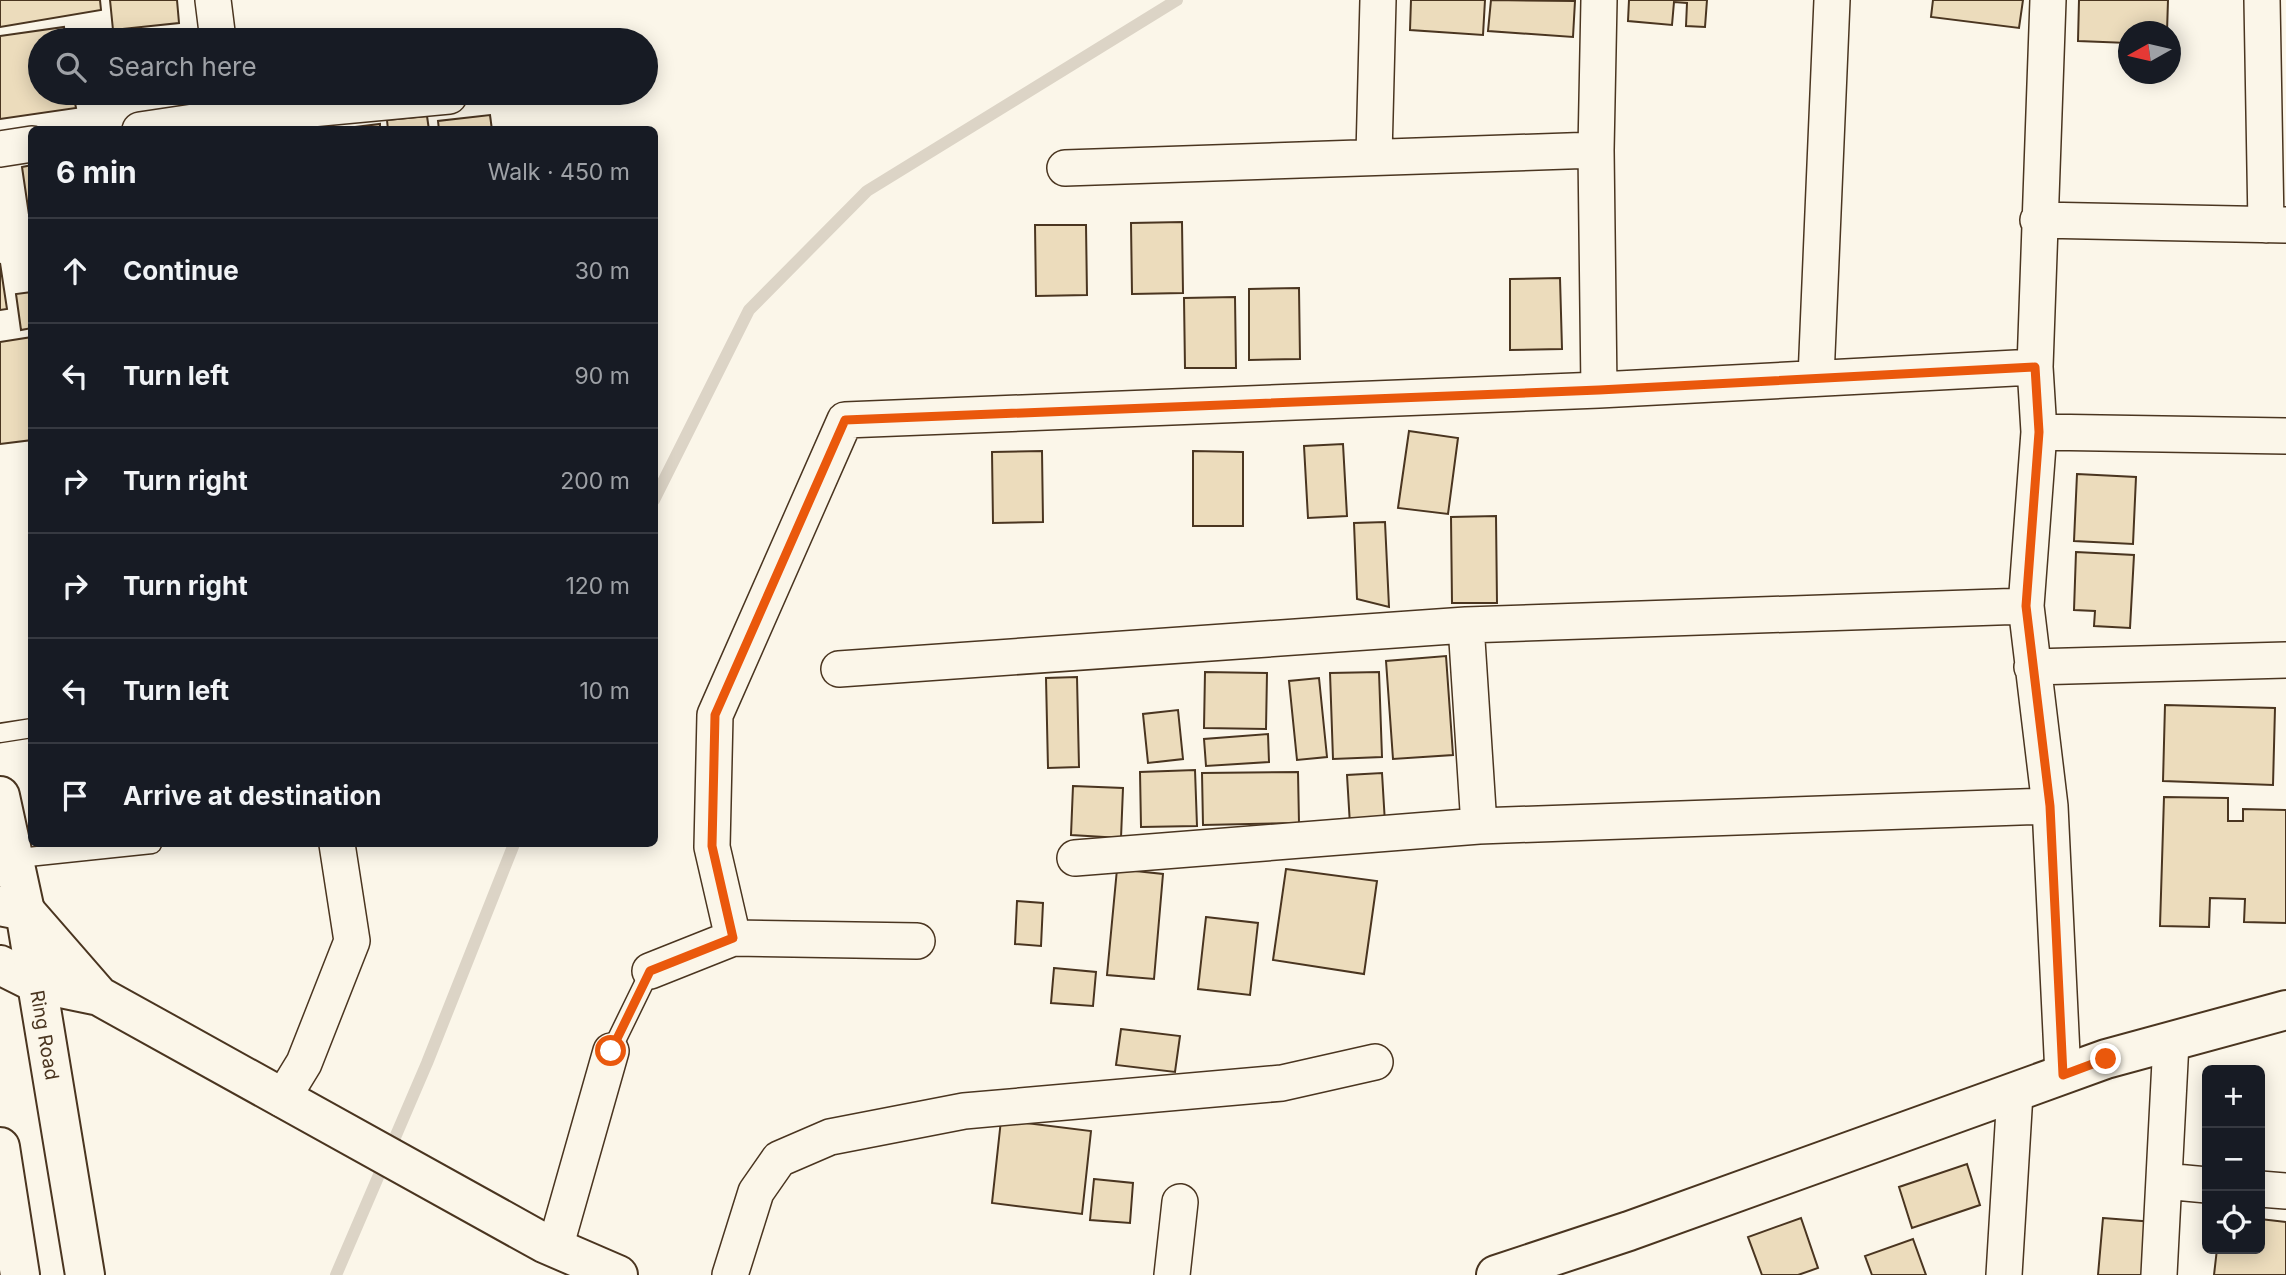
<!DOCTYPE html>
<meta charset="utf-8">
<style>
:root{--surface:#171b24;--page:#20242c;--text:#f1f3f6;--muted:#9ea1a6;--line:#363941}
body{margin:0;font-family:Inter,sans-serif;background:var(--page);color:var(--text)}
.controls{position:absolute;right:21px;bottom:21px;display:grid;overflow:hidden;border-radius:10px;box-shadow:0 4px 18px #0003}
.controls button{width:63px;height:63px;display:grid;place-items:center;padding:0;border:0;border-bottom:2px solid var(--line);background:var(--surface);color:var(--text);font:35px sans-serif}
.compass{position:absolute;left:2118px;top:21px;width:63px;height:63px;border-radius:50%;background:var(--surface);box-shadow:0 4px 18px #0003;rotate:262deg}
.stop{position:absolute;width:21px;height:21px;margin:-16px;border:5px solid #ea580c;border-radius:50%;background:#fff}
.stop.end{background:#ea580c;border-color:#fff;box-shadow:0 2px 7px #0008}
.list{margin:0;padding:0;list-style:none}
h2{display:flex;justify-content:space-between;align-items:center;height:91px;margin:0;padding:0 28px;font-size:30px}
h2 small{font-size:23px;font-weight:400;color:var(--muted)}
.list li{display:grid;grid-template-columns:46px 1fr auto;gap:21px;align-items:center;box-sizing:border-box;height:105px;padding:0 28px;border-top:2px solid var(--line)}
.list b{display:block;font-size:26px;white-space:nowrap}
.list em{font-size:23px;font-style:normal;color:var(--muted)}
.icon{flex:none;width:38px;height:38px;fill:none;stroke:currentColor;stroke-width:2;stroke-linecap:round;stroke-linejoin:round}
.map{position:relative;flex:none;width:2286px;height:1275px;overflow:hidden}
.search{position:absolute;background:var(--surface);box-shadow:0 4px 18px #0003;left:28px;top:28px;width:630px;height:77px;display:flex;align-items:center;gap:18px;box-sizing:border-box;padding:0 24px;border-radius:38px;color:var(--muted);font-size:26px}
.panel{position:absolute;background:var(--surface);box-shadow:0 4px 18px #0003;left:28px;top:126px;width:630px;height:721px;border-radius:10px}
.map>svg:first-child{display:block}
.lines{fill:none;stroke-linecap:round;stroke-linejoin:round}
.stream{stroke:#dcd4c6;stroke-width:12}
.building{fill:#ecdcbc;stroke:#4a3520;stroke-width:2}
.lane-casing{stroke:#4a3520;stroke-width:21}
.street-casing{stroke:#4a3520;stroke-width:38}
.secondary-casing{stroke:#4a3520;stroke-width:42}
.highway-casing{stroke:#4a3520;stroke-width:42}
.lane{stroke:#fbf6e9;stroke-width:18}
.street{stroke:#fbf6e9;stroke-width:35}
.secondary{stroke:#fbf6e9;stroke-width:38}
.highway{stroke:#fbf6e9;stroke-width:38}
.route{stroke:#ea580c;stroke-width:9}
.labels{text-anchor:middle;stroke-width:5;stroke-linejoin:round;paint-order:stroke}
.street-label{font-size:19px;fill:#4a3520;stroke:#fbf6e9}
</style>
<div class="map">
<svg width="2286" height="1275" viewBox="0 0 2286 1275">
<rect width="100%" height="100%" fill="#fbf6e9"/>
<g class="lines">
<path class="stream" d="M654,500L749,310L867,191L1177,0
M336,1275L427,1063L514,844"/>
</g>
<path class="building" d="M0,0H100L101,10L0,27Z
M110,0H177L179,23L113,30Z
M1411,0H1485L1483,35L1410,30Z
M1491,0L1575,1L1573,37L1488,31Z
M1629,0H1707L1705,27L1686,26L1687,3L1674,2L1672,25L1628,21Z
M1933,0H2023L2019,28L1931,17Z
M2079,0H2168L2167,32H2128V43L2078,41Z
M64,27L66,40H40V93H73L76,108L0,119V36Z
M490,115L492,130H439L438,121Z
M427,116L429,130H388L387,120Z
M380,124V130H340L339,129Z
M32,165V235L22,167Z
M1182,222L1183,293L1132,294L1131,223Z
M1035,225H1086L1087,295L1036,296Z
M0,263L7,309L0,310Z
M1560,278L1562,349L1510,350V279Z
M1299,288L1300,359L1249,360V289Z
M32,292V328L21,330L16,294Z
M1235,297L1236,368H1185L1184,298Z
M32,337V440L0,444V342Z
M1409,431L1458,438L1448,514L1398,508Z
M1343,444L1347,516L1308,518L1304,446Z
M1042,451L1043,522L993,523L992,452Z
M1193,451L1243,452V526H1193Z
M2077,474L2136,477L2133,544L2074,541Z
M1496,516L1497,603H1452L1451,517Z
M1385,522L1389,607L1357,599L1354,523Z
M2076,552L2134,555L2130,628L2094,626L2095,611L2074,610Z
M1446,656L1453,755L1393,759L1386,661Z
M1205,672L1267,673L1266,729L1204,728Z
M1379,672L1382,757L1333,759L1330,673Z
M1077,677L1079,767L1048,768L1046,678Z
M1319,678L1327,757L1297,760L1289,681Z
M2165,705L2275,708L2273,785L2163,781Z
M1178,710L1183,759L1148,763L1143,714Z
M1268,734L1269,762L1206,766L1204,739Z
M1195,770L1197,826L1141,827L1140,772Z
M1298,772L1299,823L1203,825L1202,773Z
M1382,773L1385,823L1350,825L1347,775Z
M1073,786L1123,788L1121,838L1071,835Z
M2164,797L2228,798V821H2243V809L2286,810V923L2244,922L2245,899L2210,898L2209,927L2160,926Z
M1117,869L1163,874L1154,979L1107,975Z
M1286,869L1377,881L1364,974L1273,960Z
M1017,901L1043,903L1041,946L1015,944Z
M1206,917L1258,923L1250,995L1198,989Z
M1054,968L1096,972L1093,1006L1051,1003Z
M1121,1029L1180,1036L1175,1072L1116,1065Z
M1001,1120L1091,1131L1082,1214L992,1203Z
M1967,1164L1980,1205L1912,1228L1899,1187Z
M1094,1179L1133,1183L1130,1223L1090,1220Z
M1801,1218L1818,1268L1798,1275H1762L1748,1237Z
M2103,1218L2154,1222L2149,1275H2098Z
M2260,1219L2286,1222V1275H2214L2217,1249H2260Z
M1913,1239L1926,1275H1872L1865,1256Z"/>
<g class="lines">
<defs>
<path id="lane" d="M0,733L32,728
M9,859L152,844
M611,1051L650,971"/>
<path id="street" d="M213,0L218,40
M2048,0L2035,367L2039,432L2026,606L2050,806L2063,1075
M2262,0L2266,225
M140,130L227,117L449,96
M0,149L32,144
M1596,150L1599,0
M1374,155L1378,0
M1065,168L1596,150L1599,390
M2038,220L2286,225
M1816,378L1832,0
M2039,432L2286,436
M1466,625L1479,826L2050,806
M2032,667L2286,660
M839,669L1466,625L2026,606
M1075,858L1479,826
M917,941L733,938L712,847L715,715L845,420L1599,390L2035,367
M650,971L733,938
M282,1099L304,1063L352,941L337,844
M2164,1181L2207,1185
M2260,1189L2286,1191
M555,1248L611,1051
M730,1275L756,1192L779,1159L830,1137L964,1111L1282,1083L1375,1062
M1172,1275L1180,1202
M2004,1275L2015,1093
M2159,1275L2171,1042"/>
<path id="secondary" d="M0,906L25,911L99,996
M0,965L36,983L99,996L544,1243L618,1275
M1496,1275L1629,1231L2106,1059L2286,1010"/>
<path id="highway" d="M0,796L25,911L85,1275
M0,1147L20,1275"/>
</defs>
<use href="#lane" class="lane-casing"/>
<use href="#street" class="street-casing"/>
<use href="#secondary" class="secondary-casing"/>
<use href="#highway" class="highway-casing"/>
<use href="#lane" class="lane"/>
<use href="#street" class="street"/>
<use href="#secondary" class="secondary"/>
<use href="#highway" class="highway"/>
</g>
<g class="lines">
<path class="route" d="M611,1051L650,971L733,938L712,846L715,715L845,420L1599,390L2035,367L2039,432L2026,606L2050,806L2063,1075L2106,1059"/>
</g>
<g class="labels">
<g class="street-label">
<text transform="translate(45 1035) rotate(80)" y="7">Ring Road</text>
</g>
</g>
</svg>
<div class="controls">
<button>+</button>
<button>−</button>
<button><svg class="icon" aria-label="locate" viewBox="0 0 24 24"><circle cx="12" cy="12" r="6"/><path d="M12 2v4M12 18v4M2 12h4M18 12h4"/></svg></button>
</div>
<svg class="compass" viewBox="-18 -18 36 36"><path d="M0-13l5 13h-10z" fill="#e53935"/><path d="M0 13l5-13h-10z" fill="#9ea1a6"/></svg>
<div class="stop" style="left:611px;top:1051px"></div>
<div class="stop end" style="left:2106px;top:1059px"></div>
<div class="search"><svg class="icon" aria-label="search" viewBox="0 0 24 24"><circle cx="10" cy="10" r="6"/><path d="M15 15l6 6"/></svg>Search here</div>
<section class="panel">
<h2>6 min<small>Walk · 450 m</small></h2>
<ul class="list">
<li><svg class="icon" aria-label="ahead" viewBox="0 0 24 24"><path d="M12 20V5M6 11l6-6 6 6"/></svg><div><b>Continue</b></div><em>30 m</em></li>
<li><svg class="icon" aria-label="left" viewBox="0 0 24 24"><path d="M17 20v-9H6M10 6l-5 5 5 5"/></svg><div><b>Turn left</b></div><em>90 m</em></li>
<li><svg class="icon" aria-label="right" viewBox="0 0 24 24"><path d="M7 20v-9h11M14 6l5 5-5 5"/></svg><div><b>Turn right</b></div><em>200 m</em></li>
<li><svg class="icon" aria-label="right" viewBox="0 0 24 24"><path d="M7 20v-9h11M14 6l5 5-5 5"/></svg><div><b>Turn right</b></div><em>120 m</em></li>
<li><svg class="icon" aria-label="left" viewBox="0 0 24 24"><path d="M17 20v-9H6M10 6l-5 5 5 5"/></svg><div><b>Turn left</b></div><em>10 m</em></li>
<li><svg class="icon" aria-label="arrive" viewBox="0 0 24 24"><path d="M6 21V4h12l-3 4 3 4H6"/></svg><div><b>Arrive at destination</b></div></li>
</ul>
</section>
</div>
